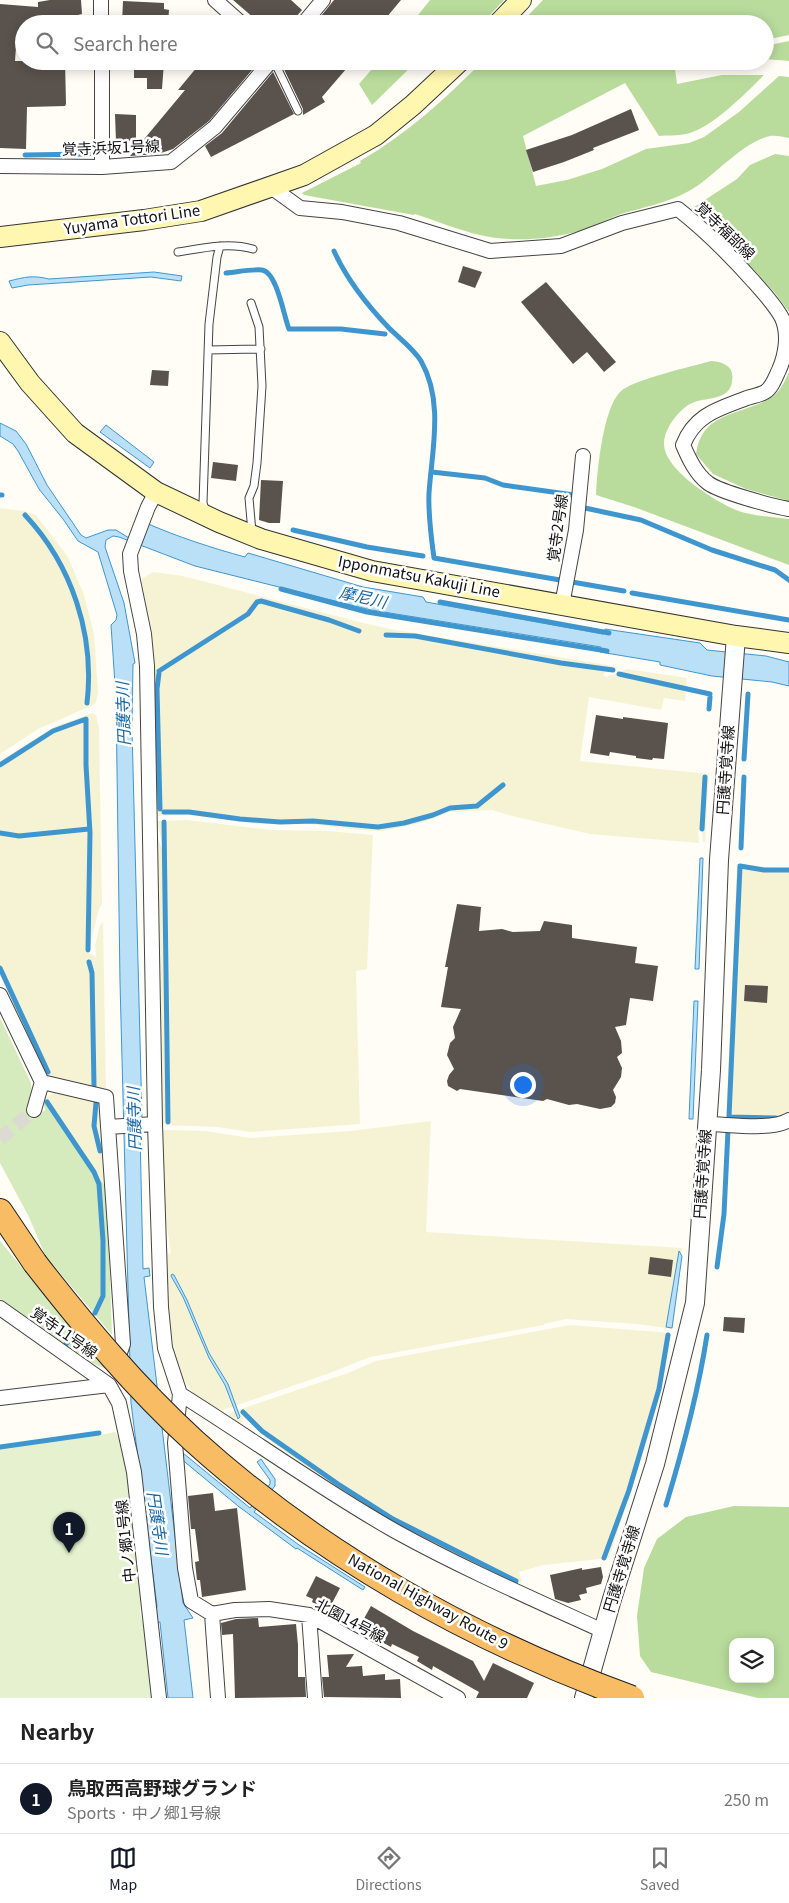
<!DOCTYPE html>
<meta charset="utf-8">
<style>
:root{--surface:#fff;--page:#f2f2f2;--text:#222;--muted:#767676;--line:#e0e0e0;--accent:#111827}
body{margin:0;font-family:Georgia,"Noto Sans JP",serif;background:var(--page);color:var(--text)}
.controls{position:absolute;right:15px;bottom:15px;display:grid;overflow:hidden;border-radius:10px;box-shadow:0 2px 12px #0003}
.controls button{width:45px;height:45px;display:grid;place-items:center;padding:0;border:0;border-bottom:1px solid var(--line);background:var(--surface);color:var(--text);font:25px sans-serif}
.you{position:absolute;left:522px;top:1084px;width:18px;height:18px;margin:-12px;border:4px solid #fff;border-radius:50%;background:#1a73e8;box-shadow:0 0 0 8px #1a73e833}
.badge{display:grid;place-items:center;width:32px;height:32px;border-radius:50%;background:var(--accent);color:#fff;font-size:16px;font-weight:700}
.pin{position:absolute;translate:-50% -41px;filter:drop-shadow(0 1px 2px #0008)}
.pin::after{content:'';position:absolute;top:26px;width:18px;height:15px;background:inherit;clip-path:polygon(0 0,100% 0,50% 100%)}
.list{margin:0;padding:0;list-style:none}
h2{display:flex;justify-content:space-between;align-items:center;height:65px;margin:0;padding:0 20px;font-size:21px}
h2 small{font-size:16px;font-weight:400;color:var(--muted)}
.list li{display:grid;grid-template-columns:32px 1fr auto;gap:15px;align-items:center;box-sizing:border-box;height:70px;padding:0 20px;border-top:1px solid var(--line)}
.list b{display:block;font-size:19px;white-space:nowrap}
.list p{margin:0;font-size:16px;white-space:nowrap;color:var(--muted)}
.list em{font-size:16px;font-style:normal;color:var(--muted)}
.icon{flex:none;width:28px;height:28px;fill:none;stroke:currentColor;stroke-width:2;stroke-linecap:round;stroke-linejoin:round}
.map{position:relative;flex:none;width:789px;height:1698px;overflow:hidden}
.search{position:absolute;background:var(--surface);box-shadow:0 2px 12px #0003;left:15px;right:15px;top:15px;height:55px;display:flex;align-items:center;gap:12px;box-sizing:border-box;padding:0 18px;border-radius:28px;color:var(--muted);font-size:19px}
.sheet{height:135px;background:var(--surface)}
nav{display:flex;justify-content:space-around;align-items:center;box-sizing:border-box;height:70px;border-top:1px solid var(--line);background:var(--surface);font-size:14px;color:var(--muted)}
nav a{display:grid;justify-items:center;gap:2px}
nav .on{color:var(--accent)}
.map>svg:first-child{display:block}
.farmland{fill:#f6f3d4}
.green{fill:#d5ebbd}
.forest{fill:#b9dc9c;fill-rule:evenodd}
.pitch{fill:#e6f2cf}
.water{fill:#b9e0f7;stroke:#3f96cf}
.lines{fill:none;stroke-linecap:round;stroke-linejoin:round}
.stream{stroke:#3f96cf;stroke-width:5}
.building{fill:#5a524d}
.minor-tunnel{stroke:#dbdad3;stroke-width:14;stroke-dasharray:14 7;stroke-linecap:butt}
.service-casing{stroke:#444;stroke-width:9}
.minor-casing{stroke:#444;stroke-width:16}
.tertiary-casing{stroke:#444;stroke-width:20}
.secondary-casing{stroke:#333;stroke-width:22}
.trunk-casing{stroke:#222;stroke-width:26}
.service{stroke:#fff;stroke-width:7}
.minor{stroke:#fff;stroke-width:14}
.tertiary{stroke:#fff;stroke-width:18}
.secondary{stroke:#fff6b0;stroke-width:20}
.trunk{stroke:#f7bc64;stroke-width:24}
.trunk-bridge-casing{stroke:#222;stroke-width:26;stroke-linecap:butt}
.trunk-bridge{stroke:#f7bc64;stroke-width:24}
.labels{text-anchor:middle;stroke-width:5;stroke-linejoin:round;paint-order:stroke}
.street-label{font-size:15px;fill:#111;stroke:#fff}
.water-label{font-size:16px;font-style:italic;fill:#1768a6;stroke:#fff}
</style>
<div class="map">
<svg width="789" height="1698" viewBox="0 0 789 1698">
<rect width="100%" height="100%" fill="#fffdf5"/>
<path class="farmland" d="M0,508L24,511L36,515L68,557L84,595L94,634L98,693L96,702L93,705L38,729L0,754Z
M153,572L183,576L359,622L390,629L619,667L604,673V676L607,677L627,669L687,678L685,701L664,698L661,710L589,697L580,761L709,774L705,842H703L702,831L698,830L699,843L590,834L512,816L492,810L449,812L421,823L382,831L360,830L309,824H257L190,815L154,816L140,584L143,578Z
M92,713L96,715L99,729L102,904L99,909L88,952L96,957L95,945L100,925L103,922L106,1088L103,1090L51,1081L47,1074H45L0,975V761L54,727Z
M187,820L271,830L328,831L373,835L367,969L356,971L360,1124L250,1132L218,1127L165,1125L160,1121L153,826L162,849L164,847L156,821Z
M737,864L789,869V1108L788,1117L784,1119L726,1121Z
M57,1090L100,1100L107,1188L46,1098Z
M431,1121L426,1232L682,1248L673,1329L637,1324L566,1319L544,1324V1325L370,1357L327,1374L223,1410L216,1409L195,1396L177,1370L169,1350L162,1227L168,1254L171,1253L166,1220L161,1218V1134L164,1130L205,1131L250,1138L350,1131Z
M570,1325L671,1333L665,1370L652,1425L609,1558L543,1565L519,1572L522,1582L515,1585L396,1524L337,1488L291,1456L260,1433L242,1415L243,1421L238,1424L228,1415L232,1412L348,1373L376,1361Z"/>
<path class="green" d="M0,1018L31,1083L32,1095L26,1108L32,1119L45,1110L43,1101L46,1099L107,1189L112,1335L45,1255L29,1217L0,1163Z
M0,1241L106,1369L92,1363L0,1299Z"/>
<path class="forest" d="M430,0H504L487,18L462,20L458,24H411Z
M543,0H789V35L765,40V24H520Z
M789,41V61L765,59V46Z
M379,61H417L372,105L359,84Z
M483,61H674L677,84L722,75H764C746,93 711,129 686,134C677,136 667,135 659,136L625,83L523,136L536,186L567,180L602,169L646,149L689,143L704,137L739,112L779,76L789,77V138C783,137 776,135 770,136C742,142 713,178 689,191C667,203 644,207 621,214C605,220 591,228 575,232C546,240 509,242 480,235C458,230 437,221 415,214L414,215L304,195L302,193L361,163L360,161C407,134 445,99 483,61Z
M775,154L789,156V312L775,293L705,217L691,209L737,179L750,165Z
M711,361C724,362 735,367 732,381C732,384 730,389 728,391C719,400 703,398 692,403C679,409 665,428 664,442C662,469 715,501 736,510C751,516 773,517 789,519V565L634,507L596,495C597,471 603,409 620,392C631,380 694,366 711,361Z
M789,372V501L746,489L713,474L696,454C702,410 742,416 772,397C780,392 785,381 789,372Z
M734,1506L789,1507V1698H758L651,1672L640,1656L637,1616L644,1568L657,1539L686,1517ZM733,1642H770V1679H733Z"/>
<path class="pitch" d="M115,1432L120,1440L126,1464L133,1515L141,1590L140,1613L152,1660L156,1698H0V1448L96,1436Z"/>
<path class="water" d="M154,272L182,276L181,281L151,277L28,285L12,288L9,281C25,277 33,275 49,279Z
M0,423L16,431L26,444L47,485L81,535L86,538L108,530H116L129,538L146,523C178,537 212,548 245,557L248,553L363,587L423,597L426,602L603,634L605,629L700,643L707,650L766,656L789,662V686L772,682L712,676L660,665V662L600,652L601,647L371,610L195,566L119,537L113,536L106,540L105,547L124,603L135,663L133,664L132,729L142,1118L140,1132L143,1269L149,1268L150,1276L144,1277L183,1603L193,1618L184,1620L193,1698H168L160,1622L153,1623L157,1606L131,1403L120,982L116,699L111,625L116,620L117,615L98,552L78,541L63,519L39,489L18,451L13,444L0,436Z
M106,425L154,462L150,468L100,432Z
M700,858H703L699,969H695Z
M694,1001H698L693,1119H689Z
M679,1251L682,1256L672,1328L666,1327Z
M172,1274L174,1275L187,1300L209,1353L228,1384L240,1417L238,1419L225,1385L209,1358L183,1297L171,1276Z
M183,1453L250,1508L270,1484V1480L257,1462L261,1459L275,1479V1486L254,1512L299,1545L365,1587L363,1590L297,1548L296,1549L238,1506L180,1458Z"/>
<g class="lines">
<path class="stream" d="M25,155L89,154
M334,251C347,280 367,305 389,328C400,339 413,348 421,361C444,401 432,450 429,493C428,515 431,536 434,558L560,580
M226,273C237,272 251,269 262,270C277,272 284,317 289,329H341L385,334
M432,472L485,478L503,485L574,495
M0,495H2
M585,508L641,520L712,550L775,570L789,580
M25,515C72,565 95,635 87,703
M293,530L367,547L423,556
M572,582L624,591
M281,589L367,612L607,651
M632,593L789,620
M440,602L609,633
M386,635L415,636L561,663L613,670
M159,671L248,614L257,602L261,601L329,620L359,631
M159,673L157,689L160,809
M619,674L710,694
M709,709L710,697
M744,759L748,694
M0,765L53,731L86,719V765L90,833L88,950
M164,812H189L240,819L280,822L313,821L378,827L404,823L433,815L450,808L477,806L503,785
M164,822L168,1122
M702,829L705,777
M0,833L19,836L89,829
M741,848L744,777
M89,962L92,973L94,1086
M0,968L48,1072
M47,1102L94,1172L99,1184L103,1241V1296L95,1313
M96,1103L94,1126L100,1151
M776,1118L729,1117L740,866L764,870H789
M717,1267L724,1214L728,1130
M66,1344L75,1334
M243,1412L262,1431L338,1484L393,1519L516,1581
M0,1447L99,1433
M666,1505C683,1449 698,1394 707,1335
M604,1558L629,1490L659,1389L668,1335"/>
</g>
<path class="building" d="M50,0H81L82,14L78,15L79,24H24V33H17L15,61H65L66,104L65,106L27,107L26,149L0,148V4L38,7V2Z
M233,0H291L302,10L290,24H261Z
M334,0H401L381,24H330L321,16Z
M123,1L164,3V9L169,10L168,24L122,23Z
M134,61L164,62L162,89H147V78H134Z
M202,61H256L258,63L209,121L173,149L158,154L130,156L185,90H178Z
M285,61H353L322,97L325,102L303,115V109L281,63Z
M273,72L294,114L211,157L205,146L222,133Z
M631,109L639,130L593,148L594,150L564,162L533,172L526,150L572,135Z
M115,114L136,115V140L116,142Z
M463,266L482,272L475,288L458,282Z
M546,282L616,362L604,372L587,352L573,364L521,302Z
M152,370L169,371L168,386L150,385Z
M213,462L238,465L236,481L211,478Z
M261,480L283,481L280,523H269L259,520Z
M596,715L623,719V717L668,723L664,759L653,758L652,760L636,758V756L610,752L609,756L590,753Z
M457,904L481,907L479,931L502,929L513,932L540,931L544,921L572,925V938L637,947L635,963L658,966L653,1001L630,998L626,1025L615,1027L621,1041L622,1053L617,1057L622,1068L621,1077L613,1090L616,1097L615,1103L611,1107L600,1109L577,1104L569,1105L547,1099L543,1101L460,1089L457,1091L448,1086L447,1081L449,1075L454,1069L447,1055L450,1043L455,1038L453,1027L461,1009L441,1007L448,967H445Z
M745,985L768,986L767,1003L744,1001Z
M650,1257L673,1260L671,1277L648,1274Z
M724,1317L745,1318L744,1333L723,1331Z
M213,1493L215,1511L237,1508L246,1590L202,1597L200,1580H197L195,1562L199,1561L195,1529H191L188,1496Z
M601,1567L603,1577L601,1584L586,1588L587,1593L579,1595L581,1600L568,1603L555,1599L550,1575L582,1568V1570Z
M316,1576L340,1588L328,1611L312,1602L313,1599L306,1596Z
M371,1606L413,1631L473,1661L484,1681L493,1663L534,1683L527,1698H476L479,1692L433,1666L432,1670L417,1661L419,1657L392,1644L391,1647L358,1629Z
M258,1618L259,1627L296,1624L298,1645V1677H305L306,1697L235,1698L233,1634L222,1635L221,1623L236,1619Z
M354,1654L346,1667L362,1666L363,1676L385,1674V1680L400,1679L401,1698L324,1697L322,1677H329L327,1655Z"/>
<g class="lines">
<path class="minor-tunnel" d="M0,1139L34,1110"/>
<defs>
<path id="service" d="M274,61L298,111
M178,252C203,248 228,242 253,249
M251,303L259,327L262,386L257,463L254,486L249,498L252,532
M208,350L261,349
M206,512L203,503L209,324L217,257L220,246"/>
<path id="minor" d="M101,0V24
M215,0L242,24
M303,24L323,0
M102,61V167
M0,166L102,167L171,162L215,127L271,61
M271,187L300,208L342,212L399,223L490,251L561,246L622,223L678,209C706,231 730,255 754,282C764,293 775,305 782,318C789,334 786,354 779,370C776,376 772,388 765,392C760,395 753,396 747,398C719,409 695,414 683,445C689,459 696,474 708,483C720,492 772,506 789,509
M156,492L148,507L130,554L131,571L144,634L147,666L155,1124L161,1307L165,1348L180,1394L175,1443L185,1568L191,1601L212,1614
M562,605L576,530L583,456
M0,995L42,1082L34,1110
M42,1082L106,1097L123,1344L115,1367
M707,1124C728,1124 771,1131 789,1120
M108,1127L155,1124
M0,1308L109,1385L119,1403L134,1472L159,1698
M180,1394C252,1439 321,1489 395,1531C462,1568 533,1599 603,1631
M0,1398L109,1385
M309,1615L315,1698
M218,1698L212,1614L235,1610L269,1609L309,1615L458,1698"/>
<path id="tertiary" d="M584,1698L612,1599L655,1464L695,1303L711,1070L719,860L736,636"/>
<path id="secondary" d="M498,24L521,0
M0,237L144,220L201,211L304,175L376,135L413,105L460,61
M0,342L30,383L75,433L156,492L219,522L261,539L372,571L736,636L789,643"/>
<path id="trunk" d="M0,1211L35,1263"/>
</defs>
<use href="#service" class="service-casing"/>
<use href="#minor" class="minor-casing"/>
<use href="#tertiary" class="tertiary-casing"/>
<use href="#secondary" class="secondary-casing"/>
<use href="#trunk" class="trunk-casing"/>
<use href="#service" class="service"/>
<use href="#minor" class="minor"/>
<use href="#tertiary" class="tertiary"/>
<use href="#secondary" class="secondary"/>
<use href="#trunk" class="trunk"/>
<defs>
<path id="trunk-bridge" d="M35,1263C84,1326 135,1387 194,1441C320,1555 472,1640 632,1698"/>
</defs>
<use href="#trunk-bridge" class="trunk-bridge-casing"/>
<use href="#trunk-bridge" class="trunk-bridge"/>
</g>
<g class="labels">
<g class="street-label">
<text transform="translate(111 148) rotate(-2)" y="5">覚寺浜坂1号線</text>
<text transform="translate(132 220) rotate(-8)" y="5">Yuyama Tottori Line</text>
<text transform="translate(725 231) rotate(44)" y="5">覚寺福部線</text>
<text transform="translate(558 528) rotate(-82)" y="5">覚寺2号線</text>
<text transform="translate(419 577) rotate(11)" y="5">Ipponmatsu Kakuji Line</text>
<text transform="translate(726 770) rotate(-86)" y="5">円護寺覚寺線</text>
<text transform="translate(703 1174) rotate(-86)" y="5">円護寺覚寺線</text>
<text transform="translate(64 1333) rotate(35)" y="5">覚寺11号線</text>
<text transform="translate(126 1541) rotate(-96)" y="5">中ノ郷1号線</text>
<text transform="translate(622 1569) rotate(-73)" y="5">円護寺覚寺線</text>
<text transform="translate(428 1602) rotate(29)" y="5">National Highway Route 9</text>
<text transform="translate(350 1621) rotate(28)" y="5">北園14号線</text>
</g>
<g class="water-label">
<text transform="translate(363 597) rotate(13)" y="6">摩尼川</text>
<text transform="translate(123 714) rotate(-92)" y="6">円護寺川</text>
<text transform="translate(134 1119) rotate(-92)" y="6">円護寺川</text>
<text transform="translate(158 1523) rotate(82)" y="6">円護寺川</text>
</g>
</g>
</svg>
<div class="controls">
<button><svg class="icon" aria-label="layers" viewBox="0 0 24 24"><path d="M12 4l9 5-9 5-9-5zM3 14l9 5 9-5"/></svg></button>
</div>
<div class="you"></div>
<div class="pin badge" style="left:69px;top:1553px">1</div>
<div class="search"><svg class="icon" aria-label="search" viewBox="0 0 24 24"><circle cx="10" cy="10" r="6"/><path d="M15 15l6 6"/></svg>Search here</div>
</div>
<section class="sheet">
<h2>Nearby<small></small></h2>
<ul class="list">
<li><span class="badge">1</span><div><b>鳥取西高野球グランド</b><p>Sports · 中ノ郷1号線</p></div><em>250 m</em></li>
</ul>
</section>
<nav>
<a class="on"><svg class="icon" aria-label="map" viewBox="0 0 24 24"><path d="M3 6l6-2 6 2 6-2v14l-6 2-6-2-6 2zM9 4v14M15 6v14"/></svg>Map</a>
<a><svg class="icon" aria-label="directions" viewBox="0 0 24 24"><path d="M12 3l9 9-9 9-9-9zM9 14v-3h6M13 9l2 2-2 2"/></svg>Directions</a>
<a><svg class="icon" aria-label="saved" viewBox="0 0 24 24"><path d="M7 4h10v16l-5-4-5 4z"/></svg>Saved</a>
</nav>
